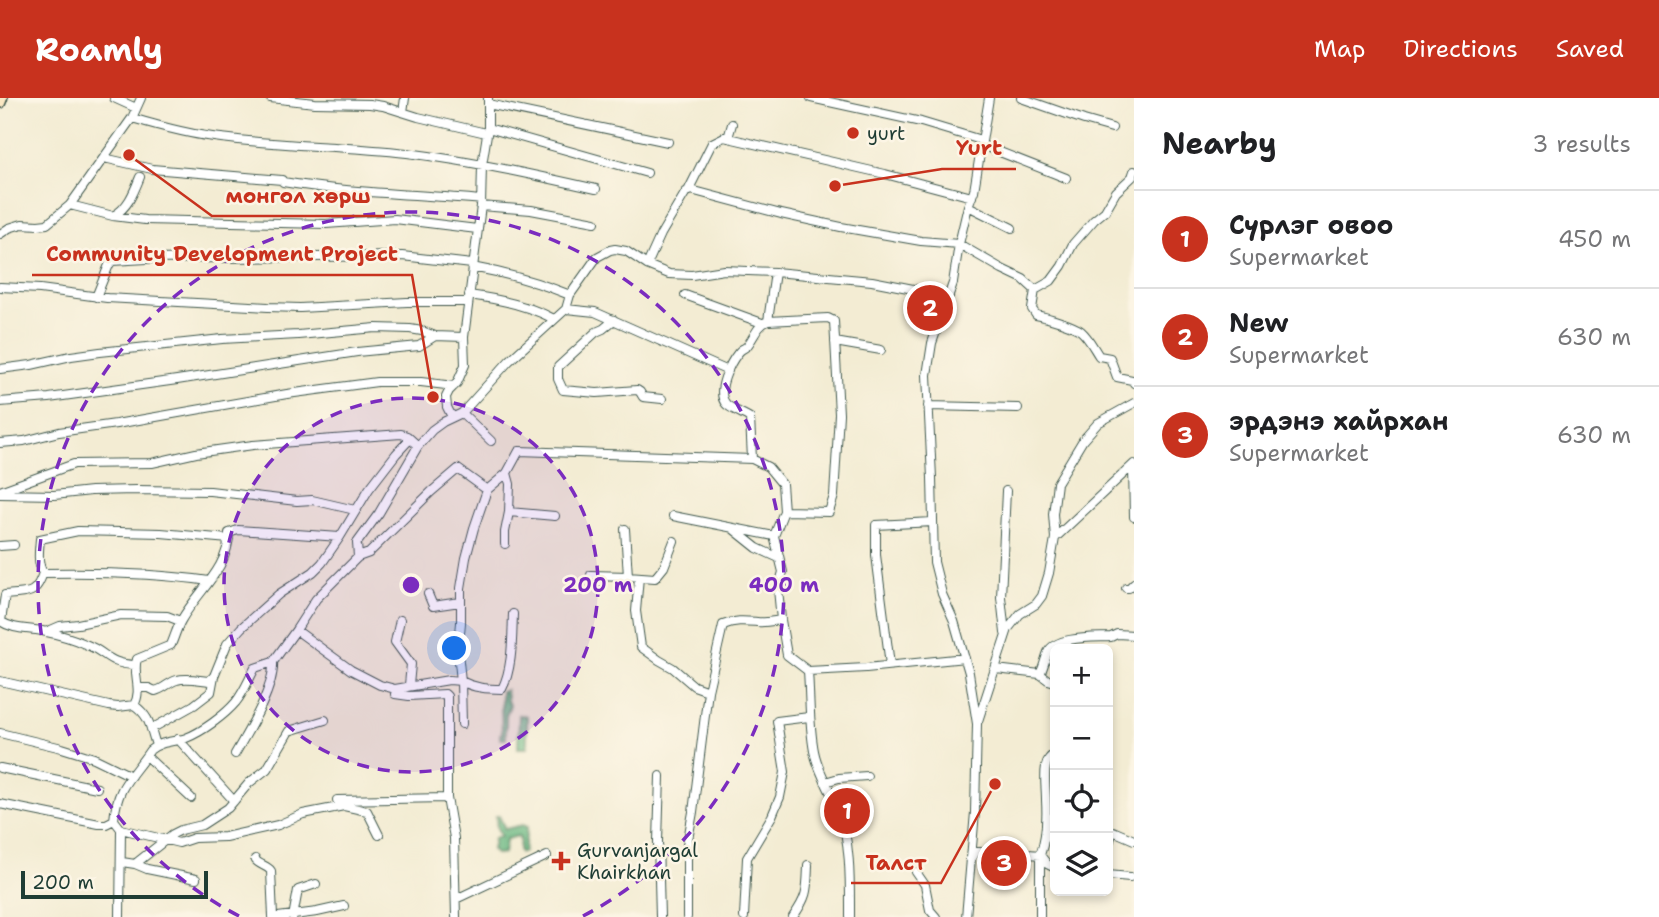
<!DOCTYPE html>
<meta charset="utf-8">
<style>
:root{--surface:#fff;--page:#f6f6f6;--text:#202124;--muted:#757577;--line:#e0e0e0;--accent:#c8321e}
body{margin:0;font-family:"Shantell Sans",sans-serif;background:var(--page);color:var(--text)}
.controls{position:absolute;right:21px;bottom:21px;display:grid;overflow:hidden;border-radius:10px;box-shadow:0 4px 10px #0003}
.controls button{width:63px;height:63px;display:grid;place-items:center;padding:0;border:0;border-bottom:2px solid var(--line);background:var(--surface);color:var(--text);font:35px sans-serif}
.scale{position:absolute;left:21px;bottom:18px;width:187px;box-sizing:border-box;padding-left:7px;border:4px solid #1f3d34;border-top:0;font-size:19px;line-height:24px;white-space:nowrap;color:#1f3d34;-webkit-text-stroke:5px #fcf5e5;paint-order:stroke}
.you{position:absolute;left:455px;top:551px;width:24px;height:24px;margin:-18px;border:5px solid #fff;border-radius:50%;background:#1a73e8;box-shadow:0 0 0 10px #1a73e833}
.badge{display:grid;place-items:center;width:46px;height:46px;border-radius:50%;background:var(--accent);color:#fff;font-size:23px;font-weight:700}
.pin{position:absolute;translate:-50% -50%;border:4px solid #fff;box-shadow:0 2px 7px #0006}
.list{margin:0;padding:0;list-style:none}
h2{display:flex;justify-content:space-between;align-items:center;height:91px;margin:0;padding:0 28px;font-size:30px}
h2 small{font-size:23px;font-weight:400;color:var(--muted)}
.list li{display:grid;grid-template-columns:46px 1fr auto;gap:21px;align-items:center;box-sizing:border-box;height:98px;padding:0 28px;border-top:2px solid var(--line)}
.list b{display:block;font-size:26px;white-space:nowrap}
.list p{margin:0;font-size:23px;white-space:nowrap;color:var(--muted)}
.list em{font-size:23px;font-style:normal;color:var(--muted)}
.icon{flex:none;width:38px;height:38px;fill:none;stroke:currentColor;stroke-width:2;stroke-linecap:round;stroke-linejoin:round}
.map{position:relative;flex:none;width:1134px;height:819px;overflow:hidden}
header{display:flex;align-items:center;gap:42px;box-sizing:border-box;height:98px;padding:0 35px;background:var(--accent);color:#fff}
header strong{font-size:33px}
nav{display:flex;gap:38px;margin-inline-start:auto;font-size:24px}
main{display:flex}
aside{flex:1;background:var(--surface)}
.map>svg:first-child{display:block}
.forest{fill:#6bb882;stroke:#457a5b;stroke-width:2}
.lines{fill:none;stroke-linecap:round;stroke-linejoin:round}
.street-casing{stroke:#3f574c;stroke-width:10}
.secondary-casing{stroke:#3f574c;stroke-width:13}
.street{stroke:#fff;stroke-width:8}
.secondary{stroke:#fae7c3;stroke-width:10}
.ring{fill:none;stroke:#7b2cbf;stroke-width:3.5;stroke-dasharray:12 9}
.poi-dot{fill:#c8321e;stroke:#fcf5e5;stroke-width:2.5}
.labels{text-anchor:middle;stroke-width:5;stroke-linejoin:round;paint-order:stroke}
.poi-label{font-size:19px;fill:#1f3d34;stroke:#fcf5e5;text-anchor:start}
.centre{fill:#7b2cbf;stroke:#fcf5e5;stroke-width:3.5}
.ring-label{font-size:21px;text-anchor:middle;font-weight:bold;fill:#7b2cbf;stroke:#fcf5e5;stroke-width:5;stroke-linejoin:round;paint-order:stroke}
.leader{fill:none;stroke:#c8321e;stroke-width:2.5}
.callout-dot{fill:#c8321e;stroke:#fcf5e5;stroke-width:2.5}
.callout-label{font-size:21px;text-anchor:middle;font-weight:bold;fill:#c8321e;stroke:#fcf5e5;stroke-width:5;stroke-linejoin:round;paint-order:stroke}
</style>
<header>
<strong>Roamly</strong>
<nav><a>Map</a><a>Directions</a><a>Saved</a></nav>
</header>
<main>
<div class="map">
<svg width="1134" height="819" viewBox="0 0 1134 819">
<rect width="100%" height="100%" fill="#fcf5e5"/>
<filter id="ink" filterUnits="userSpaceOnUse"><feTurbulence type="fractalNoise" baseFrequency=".0143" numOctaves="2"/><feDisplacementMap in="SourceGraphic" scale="14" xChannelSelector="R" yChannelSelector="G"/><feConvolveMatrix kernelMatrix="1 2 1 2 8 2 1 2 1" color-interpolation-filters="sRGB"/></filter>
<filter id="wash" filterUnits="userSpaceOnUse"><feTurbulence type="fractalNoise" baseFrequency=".00686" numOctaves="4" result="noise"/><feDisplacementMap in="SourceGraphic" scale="28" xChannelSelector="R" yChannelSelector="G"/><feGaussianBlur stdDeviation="1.57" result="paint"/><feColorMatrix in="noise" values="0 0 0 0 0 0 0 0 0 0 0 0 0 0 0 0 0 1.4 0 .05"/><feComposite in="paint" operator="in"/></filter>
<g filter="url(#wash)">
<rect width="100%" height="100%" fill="#f3ecd3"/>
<path class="forest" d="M506,592L507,603L510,607L506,617V641H500V636H502L501,593Z
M519,617L527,618V650H518Z
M496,718H499L505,731L523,727L527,729L524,754L521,755L519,753L520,741L518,738L506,741L504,755L496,756L492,752L494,740L501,738L497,730Z"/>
</g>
<g filter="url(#ink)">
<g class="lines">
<defs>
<path id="street" d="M114,0L136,10
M270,0L315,5L370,6L383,8L418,19L486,35
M811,0L921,24L981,42
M1021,0L1084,22L1112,30
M488,6L668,44
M403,14L405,0
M132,20C162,29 191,37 221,40C283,48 345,48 407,55C471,63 534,77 596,91
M488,30L647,75
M728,40L732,26
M982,47L1066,80
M104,60L152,71L282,82L283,84C348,95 415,96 481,102
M688,93L712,45L724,39L885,76L972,99
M70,107L113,118L145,122L326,126L395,121L477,131
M481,108L531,112L595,124
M968,108L1012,130
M113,118C128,110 134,94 140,79
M0,136L9,130L22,126L38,127L47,126L70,107L132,20L141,0
M647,167L661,136L684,97L686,94L691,92L781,116L841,129L921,143L959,146L1002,171L1023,181L1035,192L1032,211L1036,217C1046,219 1073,227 1081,233C1089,240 1093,249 1099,258L1110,260L1117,279L1132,282L1134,285
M472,169C505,175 538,184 570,197
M775,174L768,223C757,227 754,240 747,248C741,253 743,249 738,255C730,265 715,294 726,306C729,310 744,316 750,320L752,361L768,369L782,386L784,413L774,438L783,474L778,491L781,522L787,557L808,573L866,570L965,560
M0,189L40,191L107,200L268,209L300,210L407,204H467
M1035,192L1051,183L1062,168L1073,146L1094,122L1105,113L1116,94L1132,79L1134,73
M469,197C499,201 528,207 554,221
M685,197L762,225
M96,199L109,167L112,163L147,161L402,158L472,166
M566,211L595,214L728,273
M614,222L603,231L596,234L558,269V281L563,292L597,295L637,292L640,294L643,299L662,301
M768,223L828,220L834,223L839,316L834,398L829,414L784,413
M835,244L881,252
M0,271L31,267L71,258L100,254L222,241L298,237L376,230L410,231L422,233L435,238L464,239
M0,304L49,300L177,282L357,254L419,248L435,238
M928,308L1018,310
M462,315L491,343
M452,319L447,309L446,299L449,293L457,285L465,267L464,239L481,108L482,67L488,30V0
M0,345L24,343L59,334L116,326L287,296L377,284H421L454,288
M418,348L432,332L443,324L462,315L509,263L566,211L570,197L597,159L610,152L615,151L626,153L647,167L669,176L692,177L724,172L775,174L872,183L949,198
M1133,369L1134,419
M507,375L510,386L509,414L555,418
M0,393L74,366L152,365L196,355L253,347L401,336L407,338L418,348L379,415L357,445L358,459L316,501L296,532L273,564L255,570C249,581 244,594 236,604C225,617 202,634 186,640C174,644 161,643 150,652C132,679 117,687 114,722L121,731L120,819
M0,396L54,397L91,393L136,392L210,393L297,403L312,402L355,412
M673,418L774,438
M732,430L757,450L779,460
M625,431L628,478L655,480L664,469L674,443
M1055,440L1134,366
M505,446V434L509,414
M0,448L14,447
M358,459L369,455L431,394L458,371L487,392
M43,475C99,474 154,475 209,483
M591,477L628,478
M639,479L636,513L641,549L659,562L673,570L694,588L708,593
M1126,490H1129L1134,485
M428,496L433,508L460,504
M513,516C512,539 513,570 502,591C487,591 474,590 461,583L458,554L461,525V490L466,460L474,430L487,392L507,375L519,353L752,361
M400,522L395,544L411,566L409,587
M0,523C14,532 26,530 42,533C57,536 72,540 85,546C107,554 107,566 135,567
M1,523L5,497C28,494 35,499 43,475C37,465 39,452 40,441L78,433L161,435L229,441
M296,532L351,572L380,587L395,591L449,582L461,583L462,626
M46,534L60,528L78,526L121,517L167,518L180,523
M1005,535L1001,499L1006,393
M890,567L876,457V427L933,424
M996,571L1040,576C1044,569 1045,561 1048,554C1056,538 1094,540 1111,539L1117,536L1134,537
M808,573C810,600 809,627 814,653C818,674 831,693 839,713C851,743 850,787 850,819
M1040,576L1048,582L1055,584
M0,583L109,608L118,609L134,607C143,592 132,576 137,561L171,547C175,538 177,529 182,521C198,493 229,470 229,435L238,432L340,439L369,391L396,356L410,341
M138,590H149L155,593C164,591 169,584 177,582C186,579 199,582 209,583L214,578L227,546L241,530L279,496L313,474L322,465L340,439
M395,596L409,598L445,596L447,598V700L454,740L456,819
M134,607C151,619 150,630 156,647
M978,623L1008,531L1020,516L1036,506L1042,498L1049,475L1055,440L1053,416L1057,385L1083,342L1098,325L1134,305
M151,631L194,607L211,594L214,578
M0,635L62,650L94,660L131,678
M178,641L234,703
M235,656C248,633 275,590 273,564
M146,658L191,700
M0,670L97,690
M660,678L658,743L660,819
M825,684L839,680L867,678
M337,702L447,700
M0,706L99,726H106L114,722
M121,731L179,745L194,740L225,739L278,727L303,716L344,708L367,713L379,737
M1108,748L1113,733L1134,742
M255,761C258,767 267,767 271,773L273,819
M970,761L976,754H1004L1040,757L1047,766L1055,770
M122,764L135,766L173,736L181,732L202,727L228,710L249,685L267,671L289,633L325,622
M135,766L147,771L196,781
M916,774L925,787L930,812L936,819
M1108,777L1130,779
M456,801L547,758
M278,819L317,814L344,808
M293,819L298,792L316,786
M687,819V747L693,714L708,593L723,527C736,522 744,523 757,524C765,525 773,523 781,522
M744,819L747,760L772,718L780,699L785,674L777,623L809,619
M793,819C808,798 807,792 808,767
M966,819L975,714L977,626L969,575L954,523L942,496L934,464L932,380L927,277L932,245L953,185L959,146L968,108L974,93L989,0
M1040,819V757C1046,741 1047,719 1046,702C1046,691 1044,679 1046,668C1047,662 1050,659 1055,655"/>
<path id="secondary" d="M0,5L2,0"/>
</defs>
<use href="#street" class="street-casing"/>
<use href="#secondary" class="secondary-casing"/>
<use href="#street" class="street"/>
<use href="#secondary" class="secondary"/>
</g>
</g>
<circle cx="411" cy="487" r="187" fill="#7b2cbf" fill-opacity=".12"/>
<g class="ring">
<circle cx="411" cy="487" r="187"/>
<path d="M239 818A373 373 0 1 1 583 818"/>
</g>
<g class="poi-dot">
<circle cx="853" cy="35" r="7"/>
<path d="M557.5 752.5h7v7h7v7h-7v7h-7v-7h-7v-7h7z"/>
</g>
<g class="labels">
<g class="poi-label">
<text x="867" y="42">yurt</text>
<text x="577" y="759">Gurvanjargal<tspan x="577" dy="22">Khairkhan</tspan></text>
</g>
</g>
<circle cx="411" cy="487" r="10" class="centre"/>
<g class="ring-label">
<text x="598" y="494">200 m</text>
<text x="784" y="494">400 m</text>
</g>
<path class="leader" d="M835 88L942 71H1016M129 57L212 118H385M433 299L412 177H32M995 686L941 785H851"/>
<g class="callout-dot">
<circle cx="835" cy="88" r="7"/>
<circle cx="129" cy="57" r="7"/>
<circle cx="433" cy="299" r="7"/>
<circle cx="995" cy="686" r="7"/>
</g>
<g class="callout-label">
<text x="979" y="57">Yurt</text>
<text x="298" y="105">монгол хөрш</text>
<text x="222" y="163">Community Development Project</text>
<text x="896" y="772">Талст</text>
</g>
</svg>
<div class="controls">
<button>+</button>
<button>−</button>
<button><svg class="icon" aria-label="locate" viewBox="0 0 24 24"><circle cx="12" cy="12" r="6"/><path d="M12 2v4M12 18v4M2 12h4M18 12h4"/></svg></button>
<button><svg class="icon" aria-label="layers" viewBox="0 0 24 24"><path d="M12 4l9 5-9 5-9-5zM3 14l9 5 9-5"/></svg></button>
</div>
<div class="scale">200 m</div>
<div class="you"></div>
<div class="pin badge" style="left:847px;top:713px">1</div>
<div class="pin badge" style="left:930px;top:210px">2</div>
<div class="pin badge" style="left:1004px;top:765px">3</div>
</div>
<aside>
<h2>Nearby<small>3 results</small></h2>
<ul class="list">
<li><span class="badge">1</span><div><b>Сүрлэг овоо</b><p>Supermarket</p></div><em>450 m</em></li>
<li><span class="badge">2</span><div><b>New</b><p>Supermarket</p></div><em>630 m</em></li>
<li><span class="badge">3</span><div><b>эрдэнэ хайрхан</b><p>Supermarket</p></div><em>630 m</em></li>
</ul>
</aside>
</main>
